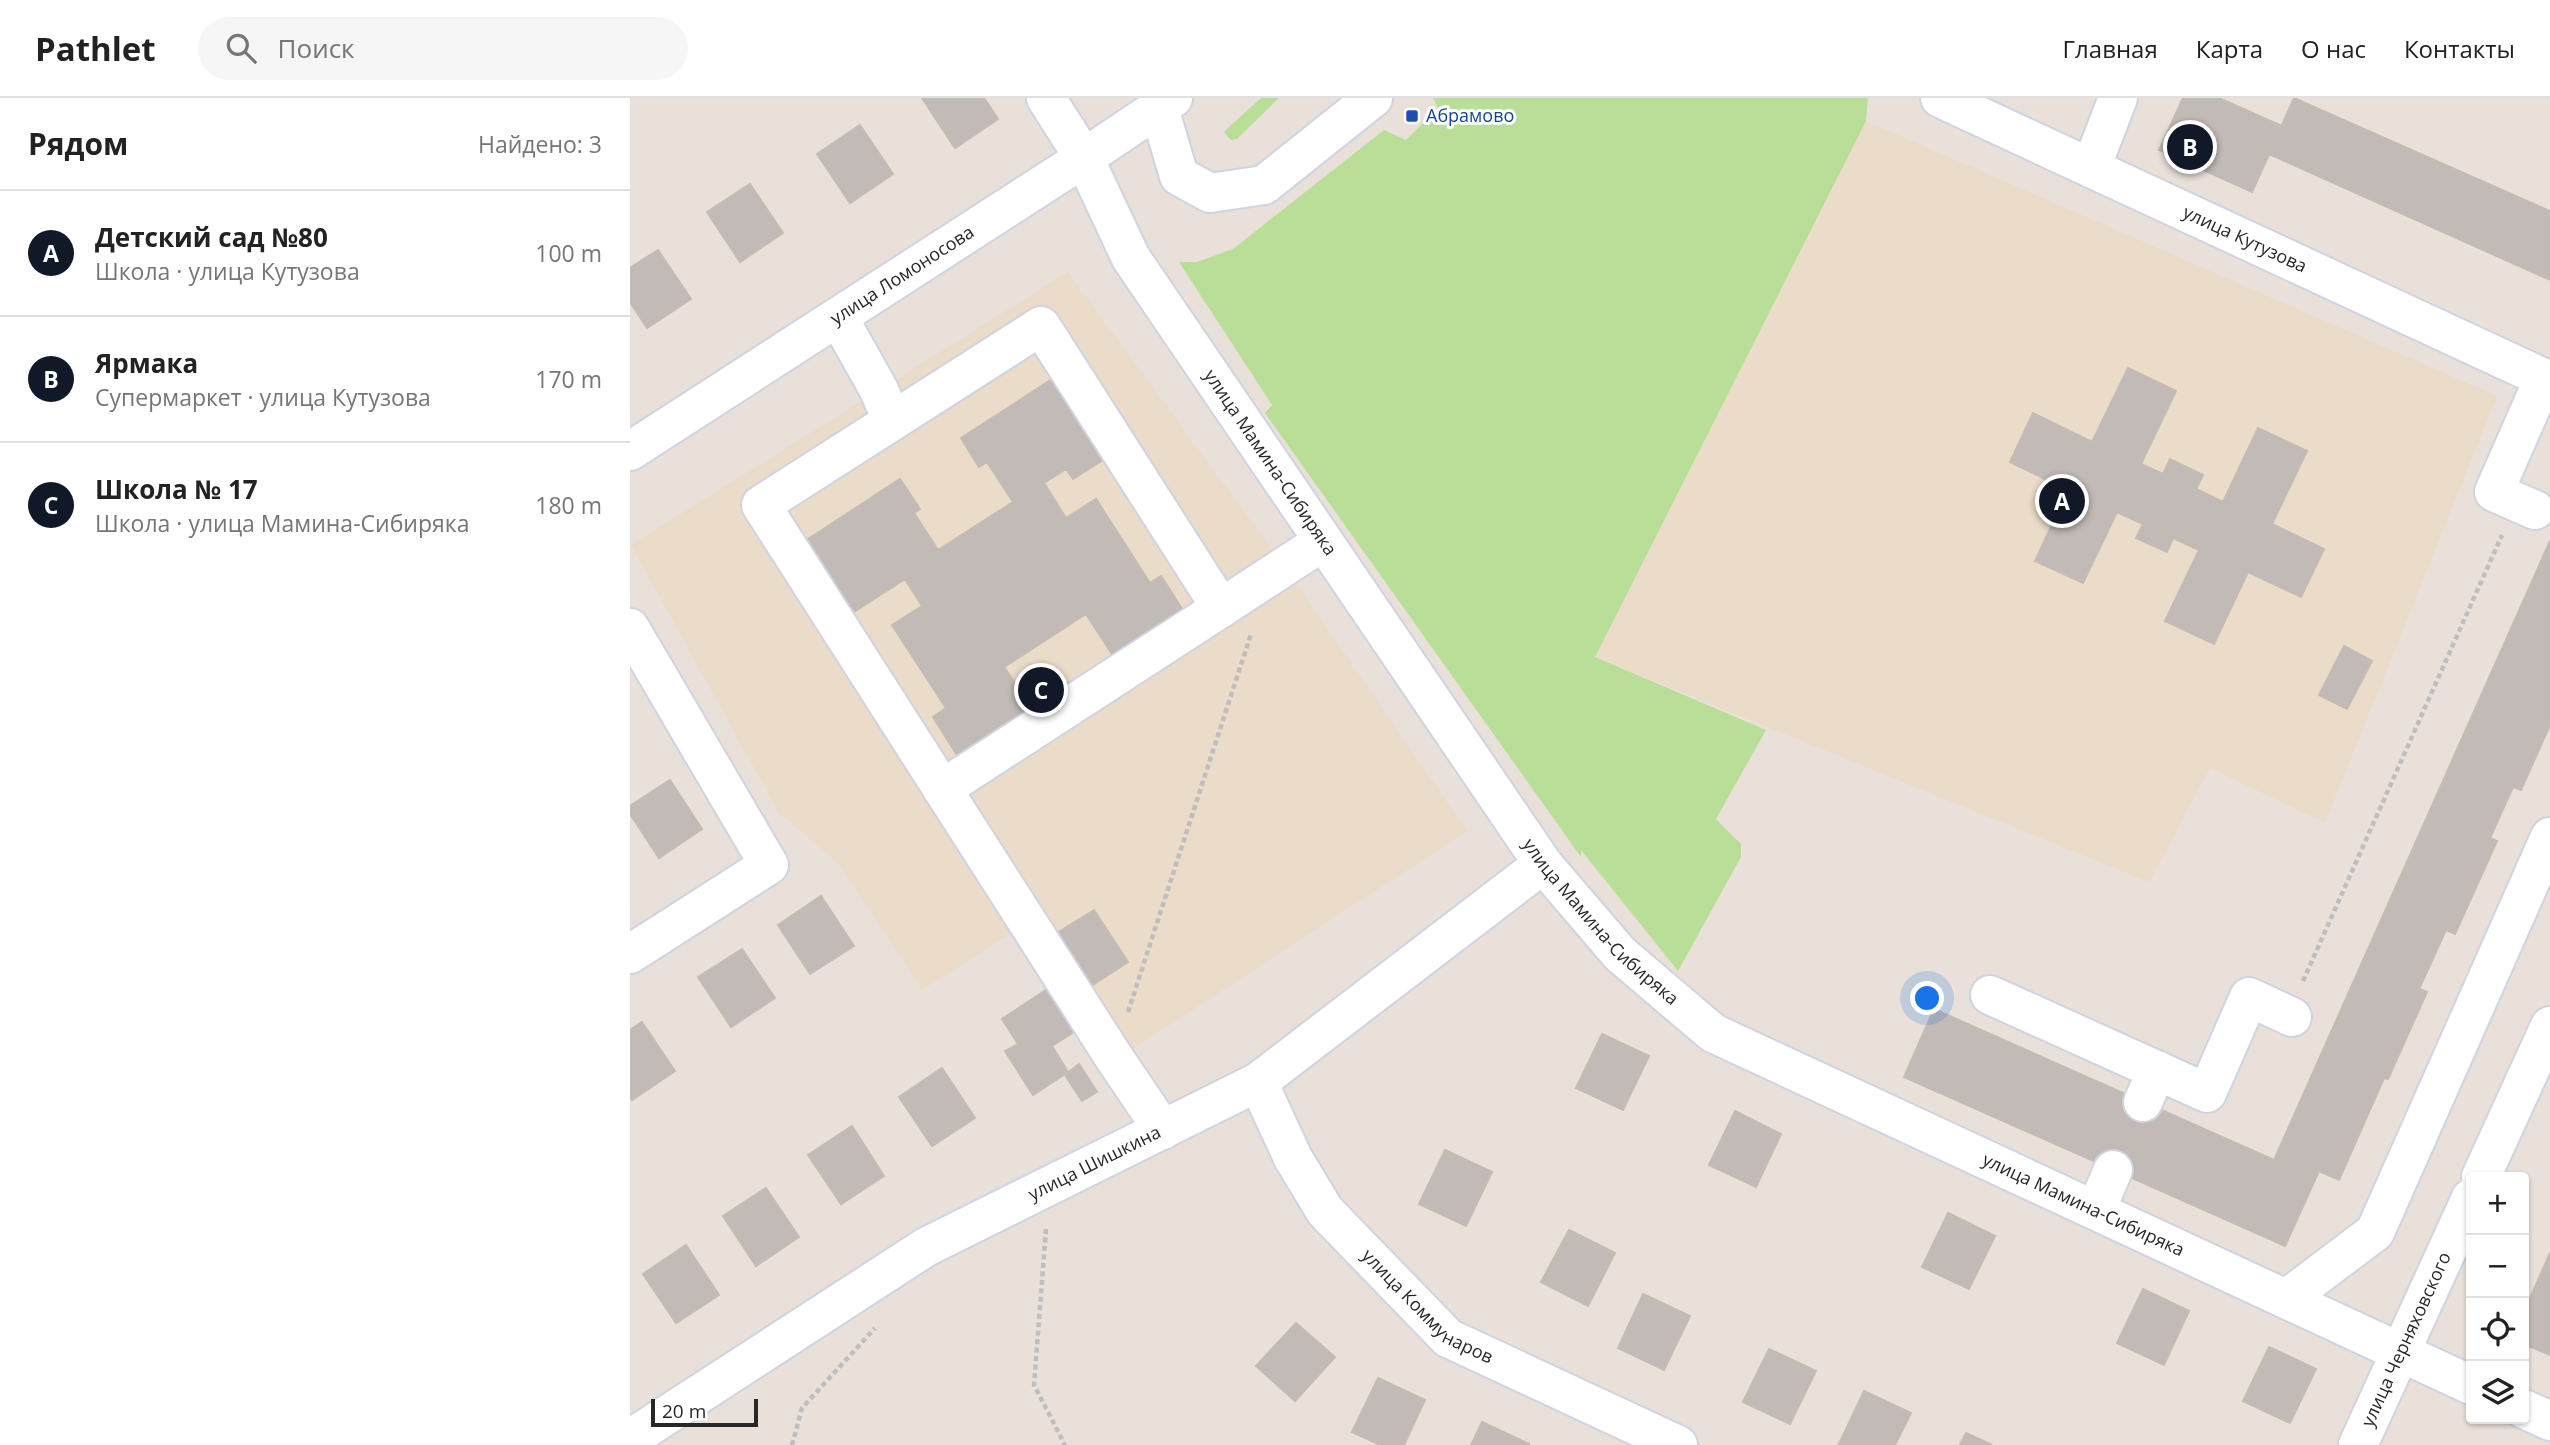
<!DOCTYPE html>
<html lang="ru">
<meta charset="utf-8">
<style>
:root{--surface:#fff;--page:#f6f6f6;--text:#222;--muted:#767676;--line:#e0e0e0;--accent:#111827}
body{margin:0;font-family:"Open Sans",sans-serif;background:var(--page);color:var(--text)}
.controls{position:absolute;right:21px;bottom:21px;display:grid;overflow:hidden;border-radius:7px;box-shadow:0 2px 5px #0004}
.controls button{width:63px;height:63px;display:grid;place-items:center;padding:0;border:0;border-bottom:2px solid var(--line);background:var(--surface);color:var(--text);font:35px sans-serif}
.scale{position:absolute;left:21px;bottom:18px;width:107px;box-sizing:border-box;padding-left:7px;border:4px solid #272727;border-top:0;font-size:19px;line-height:24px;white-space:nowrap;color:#272727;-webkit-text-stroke:5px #fff;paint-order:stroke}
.you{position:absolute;left:1298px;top:901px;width:24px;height:24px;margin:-18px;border:5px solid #fff;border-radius:50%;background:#1a73e8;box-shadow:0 0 0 10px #1a73e833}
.badge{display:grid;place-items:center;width:46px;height:46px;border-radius:50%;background:var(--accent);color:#fff;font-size:23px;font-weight:700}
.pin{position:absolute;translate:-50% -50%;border:4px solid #fff;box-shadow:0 2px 7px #0006}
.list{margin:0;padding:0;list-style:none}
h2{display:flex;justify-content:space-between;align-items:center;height:91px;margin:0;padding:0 28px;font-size:30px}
h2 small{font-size:23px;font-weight:400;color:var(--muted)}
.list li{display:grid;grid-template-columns:46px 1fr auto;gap:21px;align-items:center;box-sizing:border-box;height:126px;padding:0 28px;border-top:2px solid var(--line)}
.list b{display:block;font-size:26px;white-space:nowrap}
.list p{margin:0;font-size:23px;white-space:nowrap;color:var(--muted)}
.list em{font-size:23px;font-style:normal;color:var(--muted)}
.icon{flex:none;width:38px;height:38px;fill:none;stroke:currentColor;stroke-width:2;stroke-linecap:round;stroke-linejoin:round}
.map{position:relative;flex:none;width:1920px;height:1347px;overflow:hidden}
header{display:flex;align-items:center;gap:42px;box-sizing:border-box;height:98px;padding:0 35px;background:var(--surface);border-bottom:2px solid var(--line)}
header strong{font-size:33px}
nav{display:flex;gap:38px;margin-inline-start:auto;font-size:24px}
.search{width:490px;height:63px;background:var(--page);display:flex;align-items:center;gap:18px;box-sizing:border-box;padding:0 24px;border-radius:38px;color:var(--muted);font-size:26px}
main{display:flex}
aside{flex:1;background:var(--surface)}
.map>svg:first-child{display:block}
.education{fill:#ebdbc9}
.green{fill:#b9de97}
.building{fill:#c2bab6;stroke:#c4bcb3;stroke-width:2}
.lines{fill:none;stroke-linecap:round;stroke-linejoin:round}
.minor-tunnel{stroke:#c2bbb5;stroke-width:38;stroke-dasharray:38 19;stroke-linecap:butt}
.minor-casing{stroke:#ced4e0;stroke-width:42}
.path{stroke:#bebebe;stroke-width:4.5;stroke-dasharray:5 3.5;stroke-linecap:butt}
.minor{stroke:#fff;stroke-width:38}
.transit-dot{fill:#1a4fb4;stroke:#fff;stroke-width:2.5}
.labels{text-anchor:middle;stroke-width:6;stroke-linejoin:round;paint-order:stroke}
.transit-label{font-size:18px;fill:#164399;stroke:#fff;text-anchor:start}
.street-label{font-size:18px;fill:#272727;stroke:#fff}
</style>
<header>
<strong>Pathlet</strong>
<div class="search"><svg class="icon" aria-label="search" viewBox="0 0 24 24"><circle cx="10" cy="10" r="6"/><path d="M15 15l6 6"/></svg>Поиск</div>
<nav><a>Главная</a><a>Карта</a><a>О нас</a><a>Контакты</a></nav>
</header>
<main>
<aside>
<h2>Рядом<small>Найдено: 3</small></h2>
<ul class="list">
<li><span class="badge">A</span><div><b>Детский сад №80</b><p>Школа · улица Кутузова</p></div><em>100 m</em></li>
<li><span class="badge">B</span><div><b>Ярмака</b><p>Супермаркет · улица Кутузова</p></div><em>170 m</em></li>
<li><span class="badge">C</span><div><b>Школа № 17</b><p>Школа · улица Мамина-Сибиряка</p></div><em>180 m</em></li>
</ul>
</aside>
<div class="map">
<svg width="1920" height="1347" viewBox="0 0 1920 1347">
<rect width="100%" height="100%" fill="#e9e0d9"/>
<path class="education" d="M1236,23L1867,298L1695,725L1580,670L1519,784L965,559L985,508Z
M438,174L655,469L837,733L480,966L389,830L292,892L207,764L149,715L1,447Z"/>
<path class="green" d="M631,0H649L607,41L601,42L594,34L599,29Z
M803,0H1238L1236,23L965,559L1136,632L1086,721L1111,746V759L1048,873L951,752V759L635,315L642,307L549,164H567L603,151L754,32L776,42L808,10Z"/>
<path class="building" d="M292,0H354L368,21L325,50Z
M1553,0H1589L1652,28L1622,94L1529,52Z
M1664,0L1920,113V182L1639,56Z
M230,27L263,76L220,105L187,56Z
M120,86L153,135L110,164L77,114Z
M28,152L61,201L17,230L0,204V170Z
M1498,270L1546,293L1511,366L1533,376L1540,361L1573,377L1566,391L1593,404L1628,330L1677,353L1642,426L1694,451L1671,499L1618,474L1584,546L1535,523L1569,452L1543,440L1537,454L1506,440L1513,426L1487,414L1453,485L1405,463L1438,392L1380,364L1403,315L1462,344Z
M427,278L479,358L443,381L436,371L414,385L436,420L466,401L520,485L531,478L554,514L484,559L456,516L374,569L401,609L327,657L303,619L316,610L262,527L292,508L275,481L219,517L172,445L270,381L290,411L284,415L308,452L383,404L357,364L349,369L331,340Z
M1920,443V627L1891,692L1883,689L1860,740L1867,743L1825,836L1816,832L1789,891L1797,894L1758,981L1754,980L1709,1082L1689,1073L1655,1148L1274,979L1304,911L1644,1062Z
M1714,548L1742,563L1717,611L1689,597Z
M40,682L72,731L29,760L0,716V708Z
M191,798L224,848L180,876L148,827Z
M464,812L498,864L461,888L427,835Z
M112,851L145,900L101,929L68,879Z
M428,884L455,927L422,948L438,974L403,997L375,953L388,946L372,921Z
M12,924L45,973L2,1002L0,999V932Z
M972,936L1019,958L993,1012L946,990Z
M449,966L467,994L452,1003L435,977Z
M312,970L345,1020L302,1048L269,999Z
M1105,1013L1151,1036L1126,1089L1079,1067Z
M222,1028L254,1078L211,1106L178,1057Z
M815,1052L862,1074L836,1128L789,1106Z
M136,1090L169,1139L126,1168L93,1118Z
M1318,1115L1365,1138L1339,1191L1292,1169Z
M939,1132L985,1155L958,1208L911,1184Z
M56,1147L89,1197L46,1225L13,1176Z
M1920,1155V1257L1894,1246V1214Z
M1513,1191L1559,1213L1534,1267L1487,1245Z
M1013,1196L1060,1218L1034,1272L988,1250Z
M666,1225L705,1259L665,1303L626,1268Z
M1639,1249L1686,1271L1660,1325L1613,1303Z
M1139,1251L1186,1273L1160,1326L1113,1304Z
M748,1280L795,1302L774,1347H750L722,1334Z
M1234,1293L1281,1315L1265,1347L1209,1346Z
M852,1324L899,1346V1347H841Z
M1336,1335L1362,1347H1330Z"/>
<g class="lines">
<path class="minor-tunnel" d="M1483,1072L1513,1004"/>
<defs>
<g id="minor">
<path id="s1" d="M416,0L454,60L501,160L913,766L990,856L1083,935L1841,1287"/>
<path d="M529,0V10L549,78L580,95L634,87L743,0"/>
<path id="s2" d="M1310,0L1920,283"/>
<path d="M1461,70L1488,0"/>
<path d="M208,219L249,292L262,323"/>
<path id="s3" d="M0,353L454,60L543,0"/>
<path d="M1905,412L1864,394L1914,280"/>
<path d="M591,510L692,444"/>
<path d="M0,530L139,767L0,856"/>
<path d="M312,691L591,510L411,228L131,407L483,958L533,1032"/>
<path d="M1360,897L1577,995L1619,899L1662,919"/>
<path id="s4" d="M628,984L663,1060L695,1113L818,1240L1048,1347"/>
<path d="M1513,1004L1527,972"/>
<path d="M1851,1079L1920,928"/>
<path d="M1466,1112L1483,1072"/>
<path d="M1656,1201L1745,1134L1920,739"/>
<path d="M1894,1311L1920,1323"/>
<path id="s5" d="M0,1341L296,1149L628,984L913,766"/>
<path id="s6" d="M1728,1347L1841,1100"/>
</g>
</defs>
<use href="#minor" class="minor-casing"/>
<path class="path" d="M1673,883L1872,437
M498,914L621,536
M416,1131L404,1287L435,1347
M162,1347L172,1310L245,1230"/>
<use href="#minor" class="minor"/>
</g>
<rect class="transit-dot" x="775" y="11" width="14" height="14" rx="3.5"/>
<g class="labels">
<g class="transit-label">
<text x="796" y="24">Абрамово</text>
</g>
<g class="street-label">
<text dy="6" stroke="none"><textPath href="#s2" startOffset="336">улица Кутузова</textPath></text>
<text dy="6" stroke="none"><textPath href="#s3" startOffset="324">улица Ломоносова</textPath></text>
<text dy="6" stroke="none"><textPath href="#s1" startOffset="429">улица Мамина-Сибиряка</textPath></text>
<text dy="6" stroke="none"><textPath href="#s1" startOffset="996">улица Мамина-Сибиряка</textPath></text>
<text dy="6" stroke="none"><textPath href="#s5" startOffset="541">улица Шишкина</textPath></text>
<text dy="6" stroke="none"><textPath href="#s1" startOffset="1563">улица Мамина-Сибиряка</textPath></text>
<text dy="6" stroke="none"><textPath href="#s4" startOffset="287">улица Коммунаров</textPath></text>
<text dy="6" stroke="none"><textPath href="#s6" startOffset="116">улица Черняховского</textPath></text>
</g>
</g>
</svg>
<div class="controls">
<button>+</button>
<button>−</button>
<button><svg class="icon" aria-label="locate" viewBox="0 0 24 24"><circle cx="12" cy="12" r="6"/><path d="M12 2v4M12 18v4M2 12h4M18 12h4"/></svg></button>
<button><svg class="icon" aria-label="layers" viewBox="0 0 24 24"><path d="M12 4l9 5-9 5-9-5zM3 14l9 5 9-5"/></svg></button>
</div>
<div class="scale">20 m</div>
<div class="you"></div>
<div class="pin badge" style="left:1432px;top:403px">A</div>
<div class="pin badge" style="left:1560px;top:49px">B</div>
<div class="pin badge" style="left:411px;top:592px">C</div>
</div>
</main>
